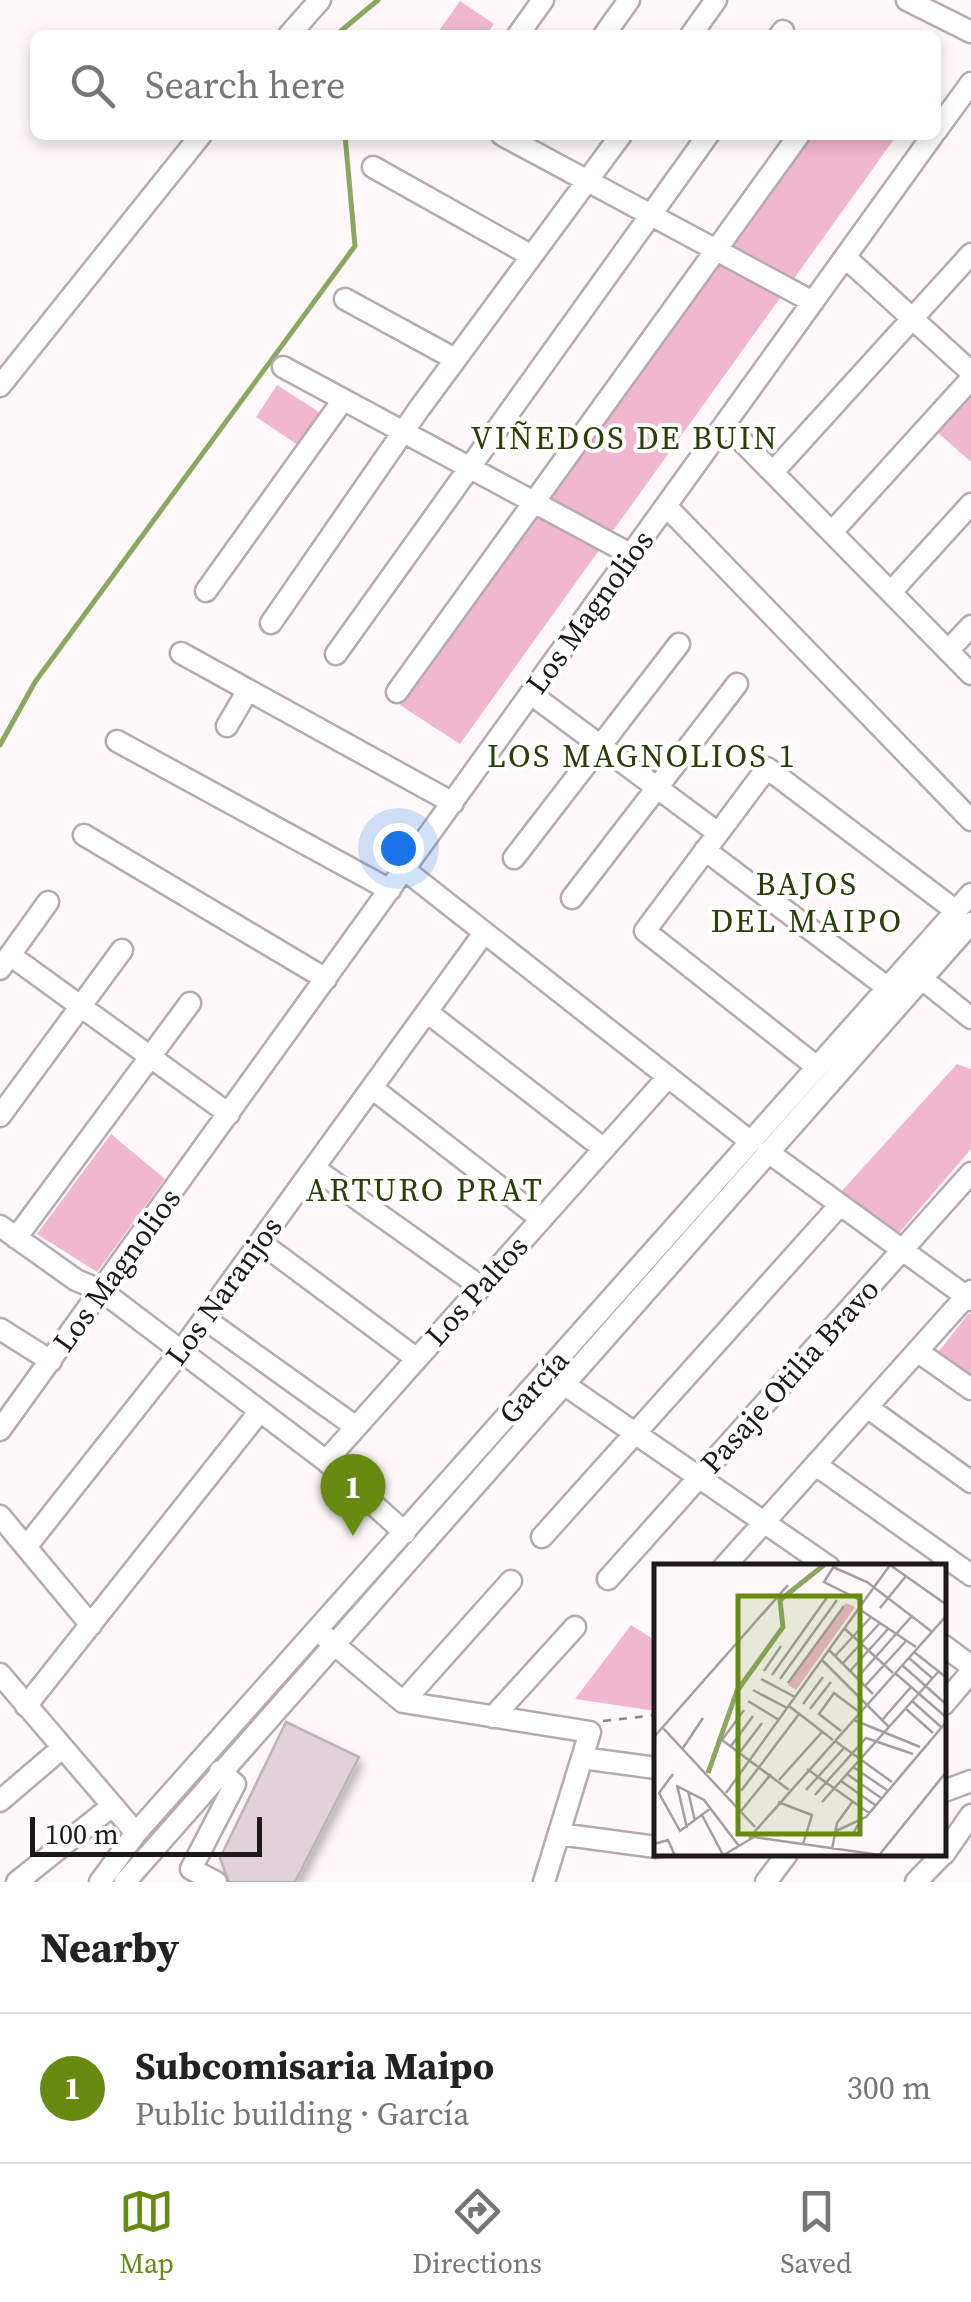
<!DOCTYPE html>
<meta charset="utf-8">
<style>
:root{--surface:#fff;--page:#f2f2f2;--text:#222;--muted:#767676;--line:#e0e0e0;--accent:#678b11}
body{margin:0;font-family:"Source Serif 4",serif;background:var(--page);color:var(--text)}
.scale{position:absolute;left:30px;bottom:25px;width:232px;box-sizing:border-box;padding-left:10px;border:5px solid #1d181a;border-top:0;font-size:28px;line-height:35px;white-space:nowrap;color:#1d181a;-webkit-text-stroke:8px #fff;paint-order:stroke}
.you{position:absolute;left:398px;top:848px;width:35px;height:35px;margin:-25px;border:8px solid #fff;border-radius:50%;background:#1a73e8;box-shadow:0 0 0 15px #1a73e833}
.badge{display:grid;place-items:center;width:65px;height:65px;border-radius:50%;background:var(--accent);color:#fff;font-size:32px;font-weight:700}
.pin{position:absolute;translate:-50% -82px;filter:drop-shadow(0 2px 5px #0008)}
.pin::after{content:'';position:absolute;top:52px;width:35px;height:30px;background:inherit;clip-path:polygon(0 0,100% 0,50% 100%)}
.list{margin:0;padding:0;list-style:none}
h2{display:flex;justify-content:space-between;align-items:center;height:130px;margin:0;padding:0 40px;font-size:42px}
h2 small{font-size:32px;font-weight:400;color:var(--muted)}
.list li{display:grid;grid-template-columns:65px 1fr auto;gap:30px;align-items:center;box-sizing:border-box;height:150px;padding:0 40px;border-top:2px solid var(--line)}
.list b{display:block;font-size:38px;white-space:nowrap}
.list p{margin:0;font-size:32px;white-space:nowrap;color:var(--muted)}
.list em{font-size:32px;font-style:normal;color:var(--muted)}
.icon{flex:none;width:55px;height:55px;fill:none;stroke:currentColor;stroke-width:2;stroke-linecap:round;stroke-linejoin:round}
.map{position:relative;flex:none;width:971px;height:1882px;overflow:hidden}
.search{position:absolute;background:var(--surface);box-shadow:0 5px 15px #0003;left:30px;right:30px;top:30px;height:110px;display:flex;align-items:center;gap:25px;box-sizing:border-box;padding:0 35px;border-radius:15px;color:var(--muted);font-size:38px}
.sheet{height:280px;background:var(--surface)}
nav{display:flex;justify-content:space-around;align-items:center;box-sizing:border-box;height:140px;border-top:2px solid var(--line);background:var(--surface);font-size:28px;color:var(--muted)}
nav a{display:grid;justify-items:center;gap:5px}
nav .on{color:var(--accent)}
.map>svg:first-child{display:block}
.green{fill:#f1b7ce}
.lines{fill:none;stroke-linecap:round;stroke-linejoin:round}
.stream{stroke:#8ca760;stroke-width:5}
.building{fill:#e0d2d8;stroke:#bfb2b6;stroke-width:2.5;filter:url(#shadow)}
.minor-casing{stroke:#b7aaae;stroke-width:25}
.path{stroke:#8b8587;stroke-width:2.5;stroke-dasharray:8 8;stroke-linecap:butt}
.minor{stroke:#fff;stroke-width:20}
.labels{text-anchor:middle;stroke-width:8;stroke-linejoin:round;paint-order:stroke}
.street-label{font-size:30px;fill:#1d181a;stroke:#fff}
.neighbourhood-label{font-size:32px;letter-spacing:2.5px;fill:#2c3d05;stroke:#fff}
.inset-river{fill:none;stroke:#8ca760;stroke-width:5}
.inset-road{fill:none;stroke:#a49ea0;stroke-width:2.5}
.view{fill:#678b11;fill-opacity:0.15;stroke:#678b11;stroke-width:5}
.inset-edge{fill:none;stroke:#1d181a;stroke-width:5}
</style>
<div class="map">
<svg width="971" height="1882" viewBox="0 0 971 1882">
<defs>
<filter id="shadow"><feDropShadow dx="4" dy="7" stdDeviation="5" flood-color="#0004"/></filter>
</defs>
<rect width="100%" height="100%" fill="#fef8fa"/>
<path class="green" d="M460,1L494,24L486,35H436Z
M799,135H897L460,744L400,705Z
M277,385L322,414L301,447L256,417Z
M971,394V462L937,432Z
M957,1064L971,1069V1149L899,1233L840,1193Z
M111,1134L165,1179L97,1272L37,1234Z
M969,1313L971,1315V1377L936,1355Z
M631,1625L656,1641V1711L575,1699Z"/>
<g class="lines">
<path class="stream" d="M336,35L378,0
M0,745L35,682L355,246L345,135"/>
</g>
<path class="building" d="M286,1722L359,1757L295,1882H229L220,1858Z"/>
<g class="lines">
<defs>
<path id="minor" d="M907,0L971,32
M289,35L320,0
M518,35L543,0
M604,35L629,0
M691,35L716,0
M780,35L783,31
M936,131L971,83
M502,135L813,302
M373,167L530,255
M845,257L971,372
M345,299L455,359
M283,367L632,555
M0,386L201,135
M725,424L971,674
M773,472L971,254
M666,506L971,820
M832,532L971,379
M206,591L343,400
M891,592L971,504
M271,623L419,409L621,135
M948,651L971,626
M181,653L453,803
M336,654L708,135
M397,692L799,135
M531,694L718,833
M227,726L248,690
M117,741L390,890
M84,835L326,979
M705,850L888,988
M514,858L679,644
M405,870L751,1142
M572,898L737,684
M10,955L229,1114
M0,969L48,902
M921,978L971,1018
M427,1012L604,1149
M817,1067L645,931L767,768L956,911
M372,1088L541,1219
M0,1116L122,950
M768,1152L971,1300
M314,1168L481,1287
M0,1226L76,1280L102,1291L326,1461L405,1533
M16,1238L190,1003
M260,1242L417,1359
M205,1319L356,1427
M0,1329L51,1361
M917,1351L971,1389
M555,1378L829,1567
M867,1407L971,1482
M0,1430L933,135
M326,1461L668,1077
M816,1465L971,1575
M0,1516L91,1625
M542,1537L840,1205
M26,1547L181,1351L484,933
M724,1567L971,1291
M608,1579L971,1173
M323,1635L403,1702L590,1732L544,1882
M944,1646L971,1666
M0,1674L136,1833
M403,1702L511,1581
M944,1704L971,1672
M26,1706L260,1411
M493,1717L575,1627
M582,1758L656,1768
M944,1791L971,1781
M0,1801L62,1748
M559,1834L656,1847
M944,1854L971,1815
M17,1882L112,1806
M100,1882L136,1833L971,894
M125,1882L971,923
M216,1882L191,1869L235,1784L220,1771
M766,1882L787,1854
M916,1882L943,1854"/>
</defs>
<use href="#minor" class="minor-casing"/>
<path class="path" d="M603,1721L656,1715"/>
<use href="#minor" class="minor"/>
</g>
<g class="labels">
<g class="street-label">
<text transform="translate(590 612) rotate(-54)" y="10">Los Magnolios</text>
<text transform="translate(117 1270) rotate(-54)" y="10">Los Magnolios</text>
<text transform="translate(224 1291) rotate(-54)" y="10">Los Naranjos</text>
<text transform="translate(477 1291) rotate(-48)" y="10">Los Paltos</text>
<text transform="translate(790 1376) rotate(-48)" y="10">Pasaje Otilia Bravo</text>
<text transform="translate(534 1387) rotate(-48)" y="10">García</text>
</g>
<g class="neighbourhood-label">
<text x="625" y="449">VIÑEDOS DE BUIN</text>
<text x="642" y="767">LOS MAGNOLIOS 1</text>
<text x="807" y="895">BAJOS<tspan x="807" dy="37">DEL MAIPO</tspan></text>
<text x="425" y="1201">ARTURO PRAT</text>
</g>
</g>
<g transform="translate(654 1564)">
<rect width="292" height="292" fill="#fef8fa"/>
<path d="M192,39L201,43L142,126L134,121Z" fill="#f1b7ce"/>
<path class="inset-river" d="M54,209L83,127L129,63L126,36L170,1"/>
<path class="inset-road" d="M180,2L170,18L210,38M179,3L213,18L277,67M226,44L252,12M205,45L262,83M190,64L239,109M175,86L219,130M260,88L293,114M181,92L217,53M255,94L278,114M168,96L235,163M189,99L226,59M248,101L293,141M110,107L127,82M196,107L234,65M241,109L293,154M118,111L174,32M203,114L258,52M107,115L141,133M126,115L183,36M134,119L190,42M211,122L252,77M99,126L133,144M94,137L125,156M258,137L287,163M149,140L169,113M135,142L179,176M251,144L279,169M156,145L177,118M90,146L68,176L135,226M200,156L266,183M228,156L257,123M9,164L101,263M187,167L165,150L180,129L204,147M0,173L134,21M181,177L238,218M77,182L99,152M29,184L49,154M86,188L108,159M199,203L233,226M153,205L215,249M19,210L5,229L26,267L57,244M193,210L227,234M125,216L168,168M187,217L221,241M23,221L33,264M23,222L50,236L85,282M152,226L190,184M34,227L41,257M87,227L145,150M72,229L236,1L293,41M161,231L212,174L259,190M124,238L158,251L149,280M168,238L285,107M87,247L117,210M48,251L69,291M182,267L212,253L293,157M180,271L199,270L206,257M95,274L293,51M0,280L14,276L21,292M178,285L183,259L199,237M226,290L293,207M68,292L100,273L233,292"/>
<path class="view" d="M84,32H206V270H84Z"/>
<rect width="292" height="292" class="inset-edge"/>
</g>
</svg>
<div class="scale">100 m</div>
<div class="you"></div>
<div class="pin badge" style="left:353px;top:1536px">1</div>
<div class="search"><svg class="icon" aria-label="search" viewBox="0 0 24 24"><circle cx="10" cy="10" r="6"/><path d="M15 15l6 6"/></svg>Search here</div>
</div>
<section class="sheet">
<h2>Nearby<small></small></h2>
<ul class="list">
<li><span class="badge">1</span><div><b>Subcomisaria Maipo</b><p>Public building · García</p></div><em>300 m</em></li>
</ul>
</section>
<nav>
<a class="on"><svg class="icon" aria-label="map" viewBox="0 0 24 24"><path d="M3 6l6-2 6 2 6-2v14l-6 2-6-2-6 2zM9 4v14M15 6v14"/></svg>Map</a>
<a><svg class="icon" aria-label="directions" viewBox="0 0 24 24"><path d="M12 3l9 9-9 9-9-9zM9 14v-3h6M13 9l2 2-2 2"/></svg>Directions</a>
<a><svg class="icon" aria-label="saved" viewBox="0 0 24 24"><path d="M7 4h10v16l-5-4-5 4z"/></svg>Saved</a>
</nav>
